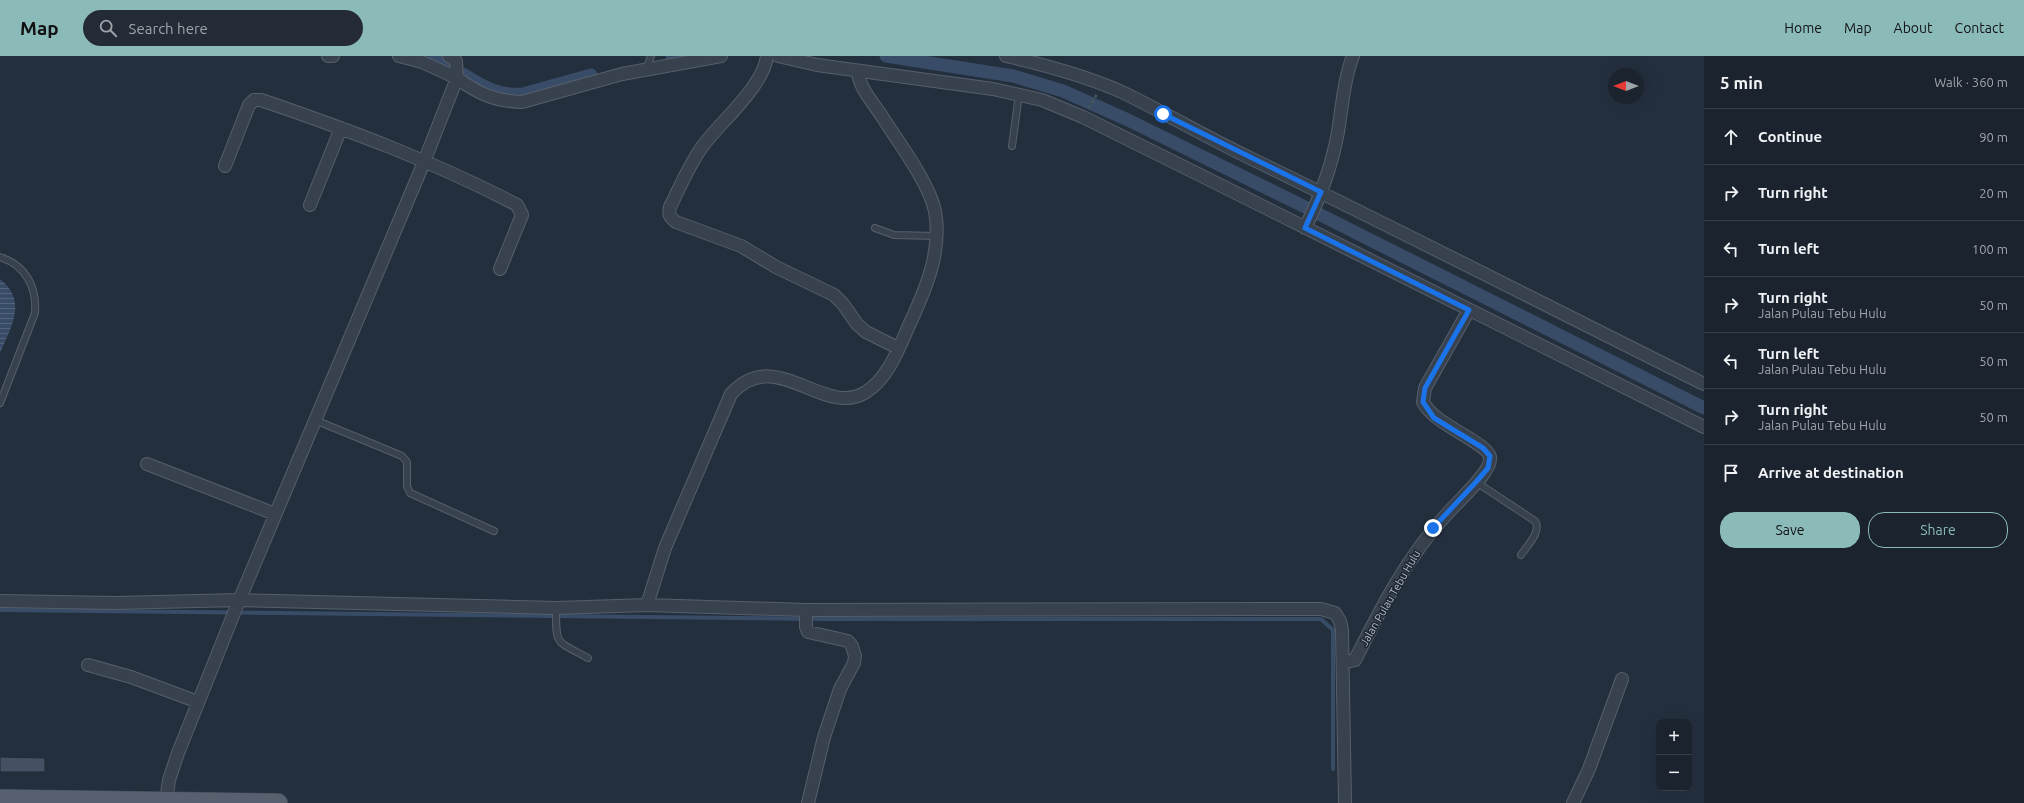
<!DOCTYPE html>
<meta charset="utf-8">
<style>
:root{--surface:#1b232e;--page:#242b36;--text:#f1f3f6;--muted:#a0a4aa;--line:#39404a;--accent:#8bbbb9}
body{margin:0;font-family:Ubuntu,sans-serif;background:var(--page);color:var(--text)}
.controls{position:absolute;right:12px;bottom:12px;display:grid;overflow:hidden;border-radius:8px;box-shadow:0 4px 16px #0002}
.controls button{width:36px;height:36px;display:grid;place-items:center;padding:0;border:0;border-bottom:1px solid var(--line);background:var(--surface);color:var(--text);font:20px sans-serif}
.compass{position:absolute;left:1608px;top:12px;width:36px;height:36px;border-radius:50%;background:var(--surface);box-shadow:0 4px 16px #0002;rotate:270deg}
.stop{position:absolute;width:12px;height:12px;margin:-9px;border:3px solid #1a73e8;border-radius:50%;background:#fff}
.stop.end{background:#1a73e8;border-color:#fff;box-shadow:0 1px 4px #0008}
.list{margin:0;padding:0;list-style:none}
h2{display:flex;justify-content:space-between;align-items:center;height:52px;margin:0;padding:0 16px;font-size:17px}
h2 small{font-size:13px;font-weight:400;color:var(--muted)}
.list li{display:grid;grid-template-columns:26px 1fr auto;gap:12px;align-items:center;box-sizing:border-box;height:56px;padding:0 16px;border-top:1px solid var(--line)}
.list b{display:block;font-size:15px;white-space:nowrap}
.list p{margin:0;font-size:13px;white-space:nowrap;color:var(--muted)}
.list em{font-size:13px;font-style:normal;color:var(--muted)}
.actions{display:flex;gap:8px;padding:12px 16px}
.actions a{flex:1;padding:9px 0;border:1px solid var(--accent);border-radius:16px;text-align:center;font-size:14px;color:var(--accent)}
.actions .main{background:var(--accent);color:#111}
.icon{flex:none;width:22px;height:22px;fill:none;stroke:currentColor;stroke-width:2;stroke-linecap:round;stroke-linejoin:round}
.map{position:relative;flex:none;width:1704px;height:747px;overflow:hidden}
header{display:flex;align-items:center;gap:24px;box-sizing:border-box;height:56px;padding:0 20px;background:var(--accent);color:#111}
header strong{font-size:19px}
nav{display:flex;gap:22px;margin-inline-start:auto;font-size:14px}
.search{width:280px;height:36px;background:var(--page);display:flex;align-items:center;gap:10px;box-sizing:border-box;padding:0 14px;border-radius:22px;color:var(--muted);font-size:15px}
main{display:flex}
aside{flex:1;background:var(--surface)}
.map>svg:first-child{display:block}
.water{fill:url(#water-rules)}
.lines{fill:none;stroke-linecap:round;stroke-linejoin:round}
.stream{stroke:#394c67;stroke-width:4}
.canal{stroke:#394c67;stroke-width:13}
.building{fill:#455162;stroke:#1f2835}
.lane-casing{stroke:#565f6c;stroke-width:8}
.street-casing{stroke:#565f6c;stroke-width:14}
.primary-casing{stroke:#414a57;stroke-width:20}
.path{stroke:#44595c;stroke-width:2.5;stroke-dasharray:3 3;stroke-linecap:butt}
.lane{stroke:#38414e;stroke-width:6}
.street{stroke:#38414e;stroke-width:12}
.primary{stroke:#56606e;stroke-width:19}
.route{stroke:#1a73e8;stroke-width:5}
.labels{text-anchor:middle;stroke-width:3;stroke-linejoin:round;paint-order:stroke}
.street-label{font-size:11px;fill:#b4bcc9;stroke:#1d2633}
</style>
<header>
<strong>Map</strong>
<div class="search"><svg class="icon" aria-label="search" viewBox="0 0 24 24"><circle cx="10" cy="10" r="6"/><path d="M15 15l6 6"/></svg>Search here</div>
<nav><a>Home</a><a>Map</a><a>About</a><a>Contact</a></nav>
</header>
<main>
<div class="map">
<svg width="1704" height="747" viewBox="0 0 1704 747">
<defs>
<pattern id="water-rules" width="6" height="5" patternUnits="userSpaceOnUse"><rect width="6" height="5" fill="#394c67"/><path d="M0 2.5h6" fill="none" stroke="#53647b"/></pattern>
</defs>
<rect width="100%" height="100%" fill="#242f3e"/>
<path class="water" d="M0,223C28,245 11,271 0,297Z"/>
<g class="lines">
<path class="stream" d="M0,554L826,563H1321L1333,574V713"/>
<path class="canal" d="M434,0L451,9
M672,0H673
M886,0L1013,20L1063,35L1128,64L1299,148L1704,352
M463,18C483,31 499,40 523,38L591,19"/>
</g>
<path class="building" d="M0,701L45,702V716H0Z"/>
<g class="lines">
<defs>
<path id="lane" d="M646,14L651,0
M1012,90L1019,38
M875,172L894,179L936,180
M0,201C25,209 37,230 35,257L0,347
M315,364L402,400L407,406V430L410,437L494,475
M1476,426L1535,465C1542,475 1527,490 1521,499
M556,552C556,590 555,584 588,602"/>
<path id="street" d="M328,0H333
M449,0L456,5L457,22C479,38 494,45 522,46L622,18L721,0
M767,0C764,30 720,66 702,91C689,109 680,131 670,151C668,159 670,161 676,166L741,190L776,211L834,239L843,248L857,268L866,276L898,292
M778,0L817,9L993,33L1042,44L1083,61L1200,119L1704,371
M1006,0C1045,9 1087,20 1124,37C1167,58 1208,82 1252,103C1403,176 1553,253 1704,328
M225,110L249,49L254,44H261C349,74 435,106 517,149L522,159L500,213
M310,149L341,72
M1305,172C1320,142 1332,109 1338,76C1342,51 1344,23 1353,0
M147,408L275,458
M0,545L115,547L239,544L556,552L647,549L806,554L1321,553L1335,557L1340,565L1342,574L1345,747
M647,549L665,492L731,338C776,288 824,363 866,336C889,322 900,289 911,265C927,230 942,194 935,155C929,127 899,87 883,62C874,47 859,33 858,15
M806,554V571L808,576L848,585L852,590L855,600L854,607L840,633L824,681L808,747
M1344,606L1355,604C1380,554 1408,499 1447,458C1456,447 1493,415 1490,401C1487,386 1434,369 1423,346L1425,332L1469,254
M88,609L131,621L198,646
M166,745L169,724L178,697L236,552L424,106L457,22L422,6L399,0
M1573,747L1589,713L1622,623"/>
<path id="primary" d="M0,743L278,747"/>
</defs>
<use href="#lane" class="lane-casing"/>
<use href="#street" class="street-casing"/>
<use href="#primary" class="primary-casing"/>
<path class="path" d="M1089,52L1097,38"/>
<use href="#lane" class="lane"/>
<use href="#street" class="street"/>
<use href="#primary" class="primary"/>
</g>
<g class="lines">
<path class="route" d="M1163,58L1321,136L1305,172L1469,254L1425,332L1423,346L1434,362L1483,392L1490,400L1488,412L1476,426L1433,472"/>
</g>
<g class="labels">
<g class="street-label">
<text transform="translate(1390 542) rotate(-60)" y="4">Jalan Pulau Tebu Hulu</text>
</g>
</g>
</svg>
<div class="controls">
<button>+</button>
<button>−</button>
</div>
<svg class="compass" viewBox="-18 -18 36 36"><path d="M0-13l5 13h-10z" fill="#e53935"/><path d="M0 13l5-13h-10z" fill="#a0a4aa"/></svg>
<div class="stop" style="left:1163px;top:58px"></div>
<div class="stop end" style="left:1433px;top:472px"></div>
</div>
<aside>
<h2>5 min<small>Walk · 360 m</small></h2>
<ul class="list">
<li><svg class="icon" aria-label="ahead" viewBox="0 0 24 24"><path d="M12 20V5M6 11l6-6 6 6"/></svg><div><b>Continue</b></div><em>90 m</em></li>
<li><svg class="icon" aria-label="right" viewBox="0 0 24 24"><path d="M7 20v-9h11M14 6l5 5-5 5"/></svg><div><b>Turn right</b></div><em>20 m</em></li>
<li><svg class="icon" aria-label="left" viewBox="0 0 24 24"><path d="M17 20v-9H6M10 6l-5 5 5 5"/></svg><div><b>Turn left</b></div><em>100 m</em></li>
<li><svg class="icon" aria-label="right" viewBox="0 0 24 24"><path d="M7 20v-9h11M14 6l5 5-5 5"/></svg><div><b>Turn right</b><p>Jalan Pulau Tebu Hulu</p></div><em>50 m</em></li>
<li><svg class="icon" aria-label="left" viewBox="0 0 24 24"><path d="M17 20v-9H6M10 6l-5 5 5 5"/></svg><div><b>Turn left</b><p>Jalan Pulau Tebu Hulu</p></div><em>50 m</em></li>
<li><svg class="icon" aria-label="right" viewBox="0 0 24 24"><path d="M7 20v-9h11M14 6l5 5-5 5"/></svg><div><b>Turn right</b><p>Jalan Pulau Tebu Hulu</p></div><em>50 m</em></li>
<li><svg class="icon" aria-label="arrive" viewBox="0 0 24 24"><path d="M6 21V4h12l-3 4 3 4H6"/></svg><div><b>Arrive at destination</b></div></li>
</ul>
<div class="actions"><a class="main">Save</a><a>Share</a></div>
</aside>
</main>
